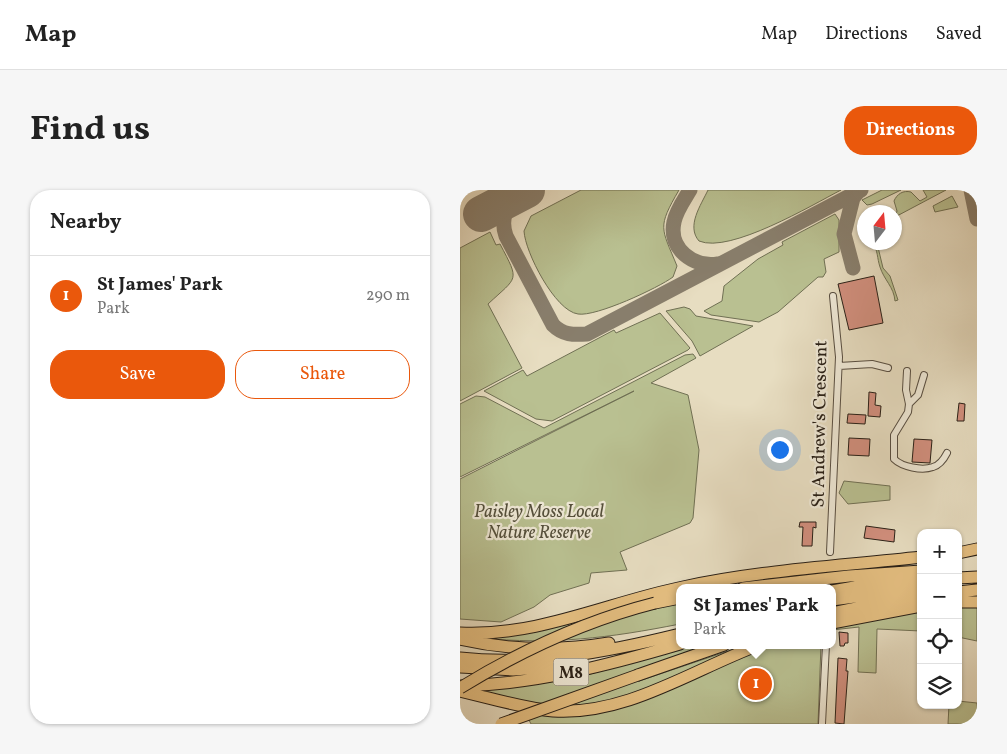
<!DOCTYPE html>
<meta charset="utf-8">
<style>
:root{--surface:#fff;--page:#f6f6f6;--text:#222;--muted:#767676;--line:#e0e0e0;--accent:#ea580c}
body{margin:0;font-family:Vollkorn,serif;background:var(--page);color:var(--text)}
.controls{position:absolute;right:15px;bottom:15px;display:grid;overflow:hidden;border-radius:10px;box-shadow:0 1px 4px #0004}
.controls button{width:45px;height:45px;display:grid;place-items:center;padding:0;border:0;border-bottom:1px solid var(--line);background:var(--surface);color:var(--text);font:25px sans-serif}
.compass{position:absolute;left:397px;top:15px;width:45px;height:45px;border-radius:50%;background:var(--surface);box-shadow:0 1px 4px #0004;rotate:16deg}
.you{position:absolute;left:319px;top:259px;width:18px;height:18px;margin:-12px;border:4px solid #fff;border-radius:50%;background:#1a73e8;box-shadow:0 0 0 8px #1a73e833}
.badge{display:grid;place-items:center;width:32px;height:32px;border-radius:50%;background:var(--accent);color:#fff;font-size:16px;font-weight:700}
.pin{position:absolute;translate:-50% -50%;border:2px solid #fff;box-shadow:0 1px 5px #0006}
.popup{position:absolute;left:216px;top:394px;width:160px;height:65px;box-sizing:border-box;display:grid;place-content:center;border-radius:10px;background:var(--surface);filter:drop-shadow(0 1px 4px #0005);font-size:16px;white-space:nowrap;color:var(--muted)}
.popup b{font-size:19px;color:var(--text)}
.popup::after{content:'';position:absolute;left:50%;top:100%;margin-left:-10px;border:10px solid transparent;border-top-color:var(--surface)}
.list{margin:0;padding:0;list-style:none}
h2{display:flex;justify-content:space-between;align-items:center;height:65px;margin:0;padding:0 20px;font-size:21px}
h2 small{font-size:16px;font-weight:400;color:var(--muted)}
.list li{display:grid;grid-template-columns:32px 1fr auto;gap:15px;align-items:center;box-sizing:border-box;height:80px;padding:0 20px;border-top:1px solid var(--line)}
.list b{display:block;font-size:19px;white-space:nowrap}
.list p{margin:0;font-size:16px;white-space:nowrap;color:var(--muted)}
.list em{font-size:16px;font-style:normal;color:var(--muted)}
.actions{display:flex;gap:10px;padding:15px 20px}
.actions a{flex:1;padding:11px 0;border:1px solid var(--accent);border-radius:20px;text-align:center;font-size:18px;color:var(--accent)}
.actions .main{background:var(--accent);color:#fff}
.icon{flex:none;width:28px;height:28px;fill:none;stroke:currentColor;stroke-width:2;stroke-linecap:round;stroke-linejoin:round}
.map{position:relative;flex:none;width:517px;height:534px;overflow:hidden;border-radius:20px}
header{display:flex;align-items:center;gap:30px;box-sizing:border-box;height:70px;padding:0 25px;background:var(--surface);border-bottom:1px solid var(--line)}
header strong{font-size:24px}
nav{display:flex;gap:28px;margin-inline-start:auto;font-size:18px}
.intro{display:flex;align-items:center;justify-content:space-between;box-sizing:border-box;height:120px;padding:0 30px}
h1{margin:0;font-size:35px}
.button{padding:12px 22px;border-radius:20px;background:var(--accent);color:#fff;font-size:18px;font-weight:700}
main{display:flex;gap:30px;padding:0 30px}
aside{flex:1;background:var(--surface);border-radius:20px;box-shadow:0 1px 4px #0004}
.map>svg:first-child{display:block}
.green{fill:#b9c091;stroke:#707054}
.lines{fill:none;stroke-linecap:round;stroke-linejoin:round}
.taxiway{stroke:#887e6c;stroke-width:15}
.runway{stroke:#887e6c;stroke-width:36}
.building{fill:#d28f7e;stroke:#281f16}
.street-casing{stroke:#584e41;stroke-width:8}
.highway-casing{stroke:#281f16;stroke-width:13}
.street{stroke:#efe9d7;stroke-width:6}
.highway{stroke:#e4be80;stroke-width:11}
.highway-bridge-casing{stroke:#281f16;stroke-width:13;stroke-linecap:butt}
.highway-bridge{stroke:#e4be80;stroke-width:11}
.labels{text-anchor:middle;stroke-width:4.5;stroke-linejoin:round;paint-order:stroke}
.shield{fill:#efe9d7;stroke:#645c50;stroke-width:1}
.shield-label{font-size:16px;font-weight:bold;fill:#281f16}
.street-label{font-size:18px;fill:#281f16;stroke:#efe9d7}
.park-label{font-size:18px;font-style:italic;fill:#544f3b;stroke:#efe9d7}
</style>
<header>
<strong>Map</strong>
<nav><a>Map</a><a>Directions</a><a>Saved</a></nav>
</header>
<div class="intro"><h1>Find us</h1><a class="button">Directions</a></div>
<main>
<aside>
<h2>Nearby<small></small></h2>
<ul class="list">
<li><span class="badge">1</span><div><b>St James' Park</b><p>Park</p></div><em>290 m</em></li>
</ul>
<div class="actions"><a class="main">Save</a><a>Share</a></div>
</aside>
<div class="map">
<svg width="517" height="534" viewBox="0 0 517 534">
<rect width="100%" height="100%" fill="#e7ddc1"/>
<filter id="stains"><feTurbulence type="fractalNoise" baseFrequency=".004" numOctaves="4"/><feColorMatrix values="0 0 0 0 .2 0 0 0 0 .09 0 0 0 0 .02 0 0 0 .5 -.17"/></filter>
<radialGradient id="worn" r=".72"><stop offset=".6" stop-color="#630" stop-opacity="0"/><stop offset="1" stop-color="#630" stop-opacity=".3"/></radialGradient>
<path class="green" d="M121,0H219C197,38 201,37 217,76L213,87C198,98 136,127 118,124C95,121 65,62 64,41L71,26Z
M248,0H381C352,15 270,64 239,51C226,36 241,15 248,0Z
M422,0H441L412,14L407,15L402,10Z
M463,0H486L435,27L437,21L434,11C437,4 443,0 451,2L460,11L467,7Z
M492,6L498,17L475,22L473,16Z
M375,24L379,30V62L364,69L366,82L363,87H358L318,122L299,132L251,125L244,121L262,111L264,96L298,69L323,55L322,52Z
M30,42L36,55L40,54C60,92 58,86 28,114L62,178L0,211V58Z
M413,53H417L423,78L430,86L438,110L435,111C434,97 424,90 420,77C417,68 418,61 413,53Z
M224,117L230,119L236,126L293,136L240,166L232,151L206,121Z
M200,123L230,158L228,160L92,231L76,229L24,201L63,180L67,186L154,140L156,143Z
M233,164L236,168L191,193L228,205L239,260L233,328L230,333L160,362L167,380L131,383L129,393L90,405L74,417L41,432L0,429V289L174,201L0,287V214L16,206L25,207L84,238L225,165Z
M384,291L430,296V310L388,314L379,303Z
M220,412V434C149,448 93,455 20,448L128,426Z
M517,415V451L498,447V417Z
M461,420V441L417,439L416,483L398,482L399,437L372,440V436Z
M235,455H251L178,485L179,491L286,455C223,483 151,525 79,515C59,512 39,506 19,501L20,498L78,493L127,485Z
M309,455H361L358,534H71L69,530L88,523L128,522Z
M498,511L517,513V534H488L489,515H498Z"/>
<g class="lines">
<path class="taxiway" d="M230,0C224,10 216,21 214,32C208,59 234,78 258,74
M511,0L517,29
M59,4C46,16 40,29 46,46L93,135C103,145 113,145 127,144L401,0
M393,78L384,44L393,8L398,2"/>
<path class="runway" d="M21,24L67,0"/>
</g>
<path class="building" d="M414,86L423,133L389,140L378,94Z
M409,202L416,203L415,215L421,216L420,227L408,226Z
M499,213L505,214L504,231H497Z
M388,224L406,225L405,234L387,233Z
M389,248L410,249L409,266L388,265Z
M454,249L472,250L470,273L452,272Z
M340,332H356V338L353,337L352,356H342L343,337H339Z
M406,336L435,340L434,352L404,348Z
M379,442L388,443V453H385L384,456H380Z
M378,468L387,469L386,481H388L384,534L375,533Z"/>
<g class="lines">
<defs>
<path id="street" d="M379,176L412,174L428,178
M447,181L446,200L449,214L448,222L434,245V269C442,277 462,281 473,277C480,275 484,269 487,263
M449,214L458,205L464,185
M370,362L379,167L373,106
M362,534L366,455"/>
<path id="highway" d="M498,363L517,359
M498,388L517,387
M283,398L389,386L461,381
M372,401L417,393L461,389
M498,402L517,400
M372,410L461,398
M498,412H517
M195,413L220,408
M372,423L461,405
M372,433L461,416
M0,443C77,447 149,412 223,397C301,380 382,376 461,367
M0,449C48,460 101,461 149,453
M0,468C75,476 147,462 220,444
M0,477L53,480L108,476
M178,485L264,455
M1,496C76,494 149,475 220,454
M0,501C31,508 62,518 93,521C166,526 234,479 299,455"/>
</defs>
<use href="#street" class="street-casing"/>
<use href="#highway" class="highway-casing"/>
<use href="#street" class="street"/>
<use href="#highway" class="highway"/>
<defs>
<path id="highway-bridge" d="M0,498C62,460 124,431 195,413
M41,534L178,485"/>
</defs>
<use href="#highway-bridge" class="highway-bridge-casing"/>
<use href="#highway-bridge" class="highway-bridge"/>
</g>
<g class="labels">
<rect class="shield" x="93.5" y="468.5" width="35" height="27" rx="4"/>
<g class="shield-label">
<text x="111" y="488">M8</text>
</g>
<g class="street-label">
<text transform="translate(359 234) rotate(-89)" y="6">St Andrew's Crescent</text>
</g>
<g class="park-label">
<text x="79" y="327">Paisley Moss Local<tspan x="79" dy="21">Nature Reserve</tspan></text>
</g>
</g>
<rect width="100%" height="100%" filter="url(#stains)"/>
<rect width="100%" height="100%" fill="url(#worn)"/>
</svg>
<div class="controls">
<button>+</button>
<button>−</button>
<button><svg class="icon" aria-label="locate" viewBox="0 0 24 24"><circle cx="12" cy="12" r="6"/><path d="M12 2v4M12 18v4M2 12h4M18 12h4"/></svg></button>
<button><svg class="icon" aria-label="layers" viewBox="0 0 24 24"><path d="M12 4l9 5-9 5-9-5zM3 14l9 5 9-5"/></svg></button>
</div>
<svg class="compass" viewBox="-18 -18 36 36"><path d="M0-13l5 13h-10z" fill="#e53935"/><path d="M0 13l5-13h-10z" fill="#767676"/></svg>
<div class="you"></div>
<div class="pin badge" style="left:296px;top:494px">1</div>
<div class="popup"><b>St James' Park</b>Park</div>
</div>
</main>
